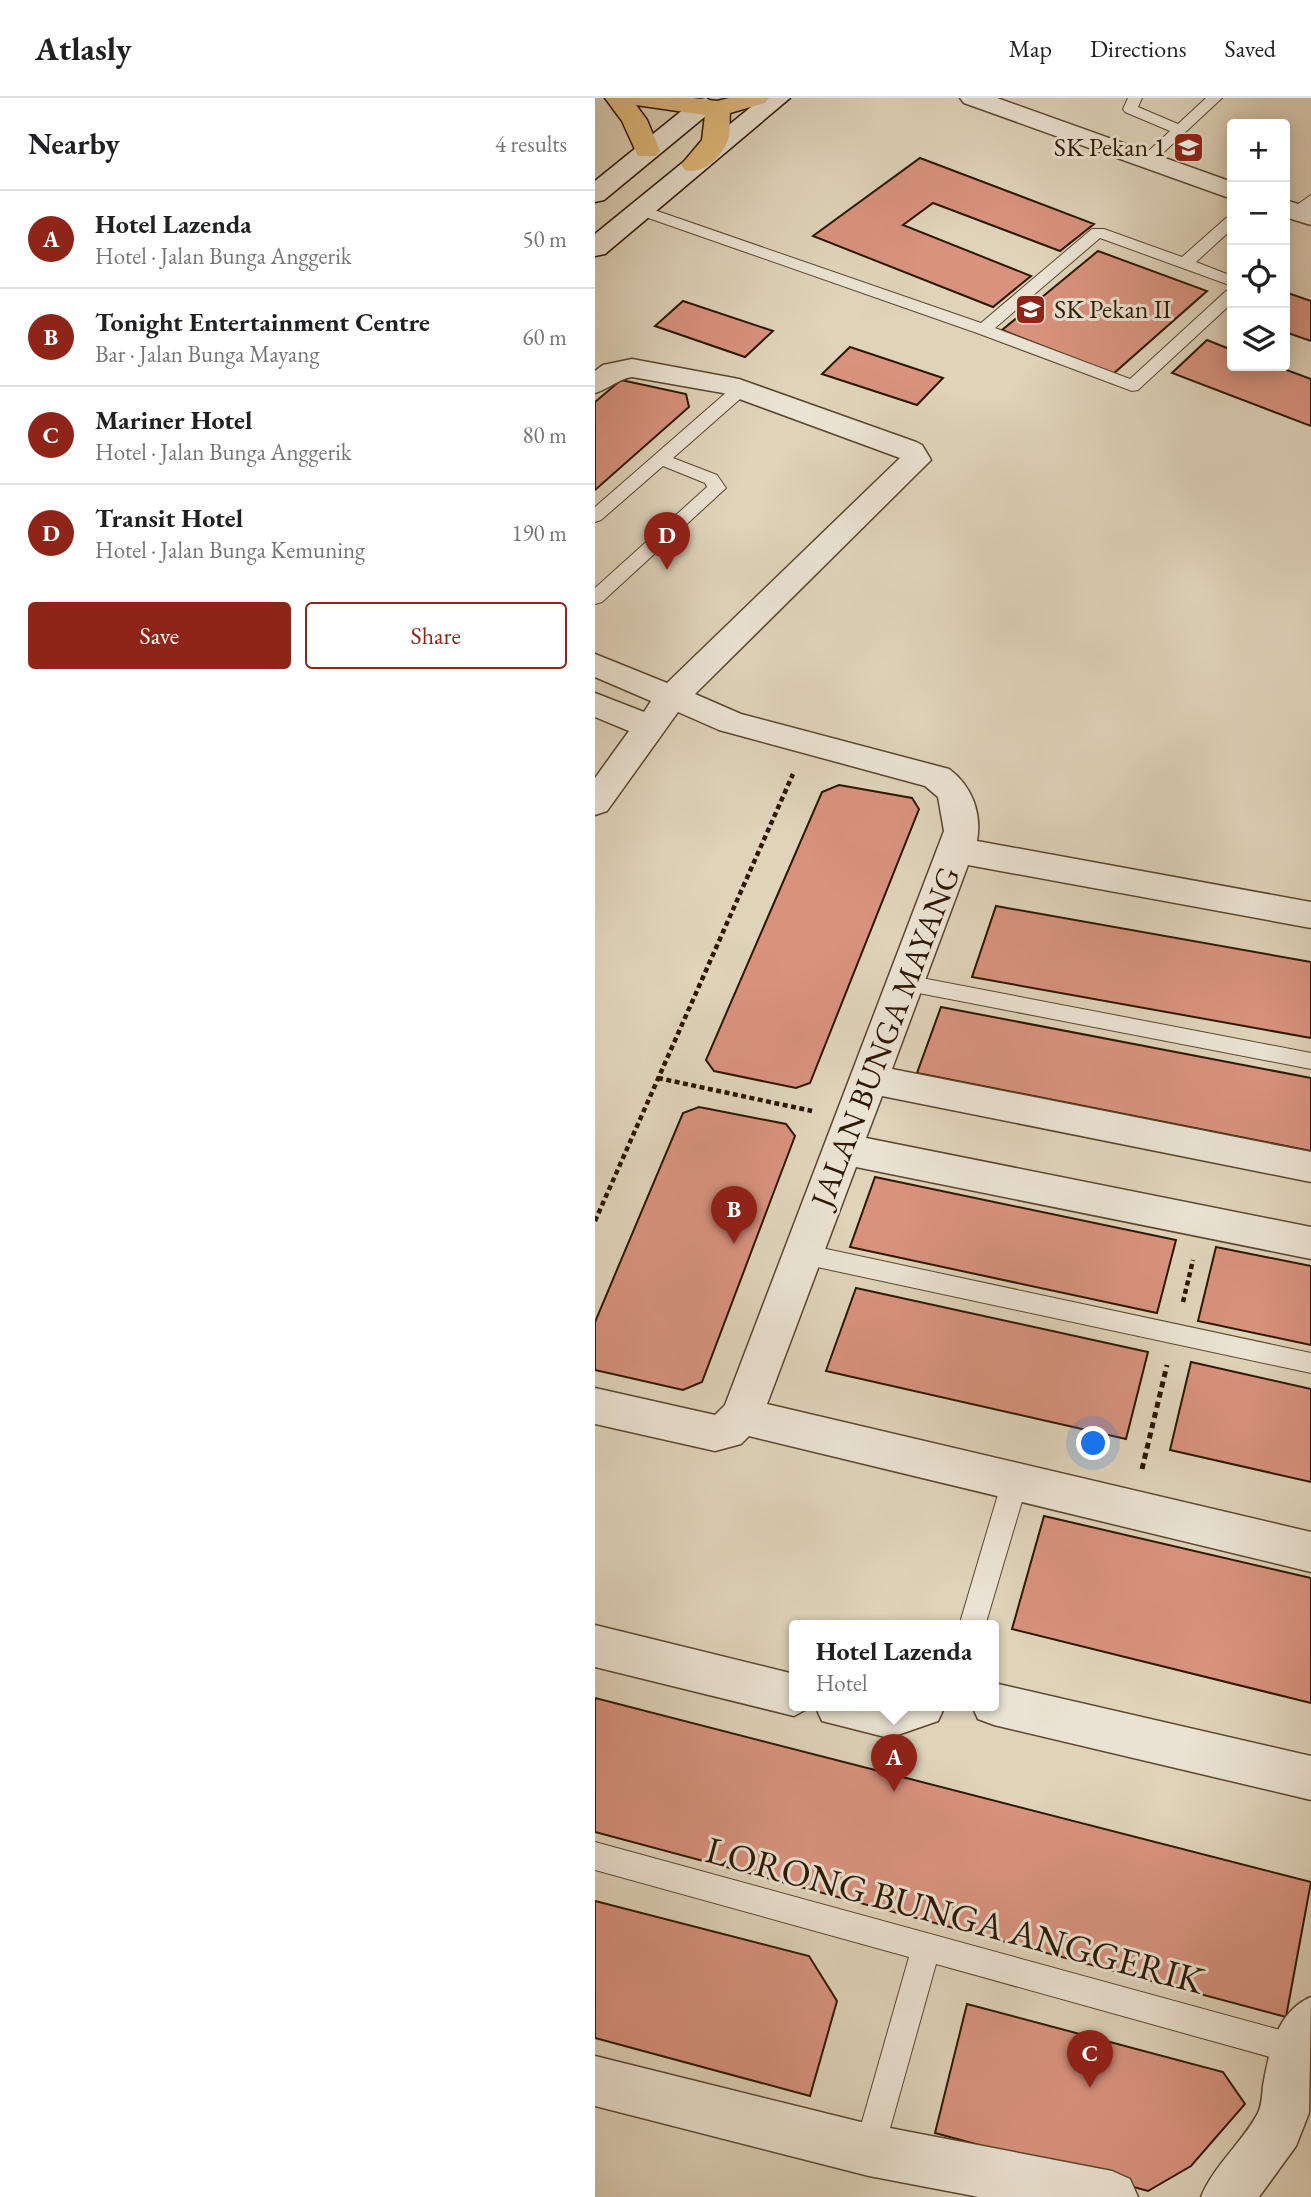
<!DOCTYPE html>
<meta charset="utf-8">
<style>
:root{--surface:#fff;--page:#f2f2f2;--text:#202124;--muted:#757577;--line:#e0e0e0;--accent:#8f2418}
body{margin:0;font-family:"EB Garamond",serif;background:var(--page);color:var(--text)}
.controls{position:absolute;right:21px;top:21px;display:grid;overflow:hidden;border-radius:7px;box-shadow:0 4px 18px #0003}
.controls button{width:63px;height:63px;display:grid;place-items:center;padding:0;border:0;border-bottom:2px solid var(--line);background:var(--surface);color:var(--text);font:35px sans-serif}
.you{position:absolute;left:499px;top:1346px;width:24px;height:24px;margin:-18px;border:5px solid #fff;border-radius:50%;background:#1a73e8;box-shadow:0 0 0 10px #1a73e833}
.badge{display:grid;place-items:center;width:46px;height:46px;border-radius:50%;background:var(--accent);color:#fff;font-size:23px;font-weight:700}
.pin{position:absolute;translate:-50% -58px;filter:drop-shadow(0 2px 4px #0008)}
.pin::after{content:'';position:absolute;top:37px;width:24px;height:21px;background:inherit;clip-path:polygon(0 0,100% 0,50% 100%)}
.popup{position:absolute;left:194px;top:1522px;width:210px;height:91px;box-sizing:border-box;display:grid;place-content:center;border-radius:7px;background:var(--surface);filter:drop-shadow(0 2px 5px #0005);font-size:23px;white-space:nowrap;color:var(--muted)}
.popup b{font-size:26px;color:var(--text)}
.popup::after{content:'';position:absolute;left:50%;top:100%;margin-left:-14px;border:14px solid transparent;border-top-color:var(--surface)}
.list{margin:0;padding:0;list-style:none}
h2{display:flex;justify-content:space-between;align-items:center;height:91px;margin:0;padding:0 28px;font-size:30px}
h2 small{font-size:23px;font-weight:400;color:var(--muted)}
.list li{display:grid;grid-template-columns:46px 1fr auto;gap:21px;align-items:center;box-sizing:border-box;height:98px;padding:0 28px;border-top:2px solid var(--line)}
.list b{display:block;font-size:26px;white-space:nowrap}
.list p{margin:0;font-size:23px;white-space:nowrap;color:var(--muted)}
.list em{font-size:23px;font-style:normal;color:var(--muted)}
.actions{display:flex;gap:14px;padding:21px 28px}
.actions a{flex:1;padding:16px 0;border:2px solid var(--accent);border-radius:7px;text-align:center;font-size:24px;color:var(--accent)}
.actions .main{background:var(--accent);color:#fff}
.icon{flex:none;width:38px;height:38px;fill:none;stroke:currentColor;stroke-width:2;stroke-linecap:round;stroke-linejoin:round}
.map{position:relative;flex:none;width:716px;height:2099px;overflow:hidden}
header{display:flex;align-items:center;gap:42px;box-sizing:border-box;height:98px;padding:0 35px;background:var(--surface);border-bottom:2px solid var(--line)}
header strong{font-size:33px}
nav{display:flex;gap:38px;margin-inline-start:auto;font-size:24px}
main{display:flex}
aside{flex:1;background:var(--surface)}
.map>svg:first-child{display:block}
.building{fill:#d8927e;stroke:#2d1700;stroke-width:2}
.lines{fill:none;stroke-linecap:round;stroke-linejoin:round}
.service-casing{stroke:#5a462e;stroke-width:2}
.minor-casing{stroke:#5a462e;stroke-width:3}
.secondary-casing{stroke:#2d1700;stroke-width:3}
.primary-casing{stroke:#2d1700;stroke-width:3}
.path-far1{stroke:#2d1700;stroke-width:4.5;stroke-dasharray:5 3.5;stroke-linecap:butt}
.path{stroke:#2d1700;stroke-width:5;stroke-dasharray:6 4.5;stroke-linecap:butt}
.service{fill:#eae2d2;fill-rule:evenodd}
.minor{fill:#eae2d2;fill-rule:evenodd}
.secondary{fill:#eae2d2;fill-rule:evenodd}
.primary{fill:#e0ba7d;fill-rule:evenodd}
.labels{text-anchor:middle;stroke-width:6;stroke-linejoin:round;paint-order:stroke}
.far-poi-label{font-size:26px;fill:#2d1700;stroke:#eae2d2;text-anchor:end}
.street-label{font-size:32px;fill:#2d1700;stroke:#eae2d2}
.near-street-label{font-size:38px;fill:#2d1700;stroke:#eae2d2}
</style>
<header>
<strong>Atlasly</strong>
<nav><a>Map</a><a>Directions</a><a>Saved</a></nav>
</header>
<main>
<aside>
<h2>Nearby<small>4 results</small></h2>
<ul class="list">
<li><span class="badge">A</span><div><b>Hotel Lazenda</b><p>Hotel · Jalan Bunga Anggerik</p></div><em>50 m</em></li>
<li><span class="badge">B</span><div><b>Tonight Entertainment Centre</b><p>Bar · Jalan Bunga Mayang</p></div><em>60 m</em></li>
<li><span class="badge">C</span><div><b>Mariner Hotel</b><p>Hotel · Jalan Bunga Anggerik</p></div><em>80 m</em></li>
<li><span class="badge">D</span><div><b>Transit Hotel</b><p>Hotel · Jalan Bunga Kemuning</p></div><em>190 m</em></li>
</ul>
<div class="actions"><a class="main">Save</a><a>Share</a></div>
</aside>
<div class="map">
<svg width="716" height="2099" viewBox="0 0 716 2099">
<rect width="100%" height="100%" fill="#dfd3ba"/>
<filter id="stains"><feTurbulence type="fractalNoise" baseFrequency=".00286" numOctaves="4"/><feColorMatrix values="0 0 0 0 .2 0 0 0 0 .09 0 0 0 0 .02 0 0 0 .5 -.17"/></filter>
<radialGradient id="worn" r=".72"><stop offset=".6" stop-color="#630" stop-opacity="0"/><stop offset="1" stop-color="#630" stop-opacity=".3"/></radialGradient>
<path class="building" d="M325,60L499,126L465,153L338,105L308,127L436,178L398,209L218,138Z
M503,153L612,193L518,276L407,232Z
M690,194L716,203V243L690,234Z
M88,203L178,233L150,259L60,228Z
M612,242L637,252V268H681L716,281V328L577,275Z
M255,249L348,280L322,307L227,276Z
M26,282L91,296L94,309L0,392V304Z
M244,687L317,700L324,711L215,985L201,990L119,973L111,962L227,694Z
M401,808L716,864V940L377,879Z
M346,909L716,980V1053L322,975Z
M104,1009L191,1026L200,1038L107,1284L88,1292L0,1272V1224L88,1015Z
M280,1079L581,1142L562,1215L255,1149Z
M621,1149L716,1168V1247L603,1223Z
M261,1190L553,1254L531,1341L231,1273Z
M596,1264L716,1291V1384L575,1352Z
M449,1418L716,1480V1605L417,1531Z
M0,1600L716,1784L691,1919L0,1734Z
M0,1803L214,1858L242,1903L215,1998L0,1940Z
M372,1906L628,1974L650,2006L596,2068L553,2093L340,2035Z"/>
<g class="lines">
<defs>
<path id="service" d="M533,0H547L543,9L583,26L611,0H627L555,67H545V61L575,33L530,14L528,11Z
M716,97V110L708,117H696V111Z
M45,107L386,225L497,131H509L587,159L631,120L637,118V131L601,164L637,178V188L505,140L400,230L535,281L631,193L637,191V205L543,292L537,293L382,235L39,115V109Z
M147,285L156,290L153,294L78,360L122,377L131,390L7,504L0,506V490L112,389L110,385L68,368L6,422L0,424V409L141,286Z
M311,877L716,955V971L303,891L300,885L303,879Z
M208,1146L716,1255V1275L208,1166L200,1163L196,1156L200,1149Z
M420,1372L429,1375L433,1383L390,1528H364L407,1383L411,1375Z
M0,1744L700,1936L710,1941L715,1951L710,1961L700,1966L341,1866L289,2052L285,2063L274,2067L263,2063L259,2052L314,1859L0,1772Z"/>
<path id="minor" d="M365,0H402L637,84V101L369,5Z
M690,102L716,110V127L690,119Z
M37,261L144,281L321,344L327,347L336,362L100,596L146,616L354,671C377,688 387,715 382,743L716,804V830L373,767L297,971L716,1054V1084L287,998L271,1040L716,1129V1161L261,1069L172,1306L716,1434V1474L154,1338L146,1346L120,1353L0,1326V1290L120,1317L130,1307L349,733L343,699L330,688L124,632L83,614L12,713L0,717V680L34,633L0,619V595L49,614L56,603L0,579V556L72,585L305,360L128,295L37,279C23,281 14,291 0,295V273L8,267Z
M0,1527L199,1576V1608H217L199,1618L0,1569Z
M399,1585L716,1658V1702L399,1627L383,1621L377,1608H399Z
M220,1608H350L343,1623L294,1640L227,1623Z
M716,1899L714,2015L701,2048L664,2099H606C619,2067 647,2045 663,2015C667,2007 667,1997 668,1988C674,1954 681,1914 716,1899Z
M0,1958L274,2026L517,2073L535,2081L543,2099H384L274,2078L0,2008Z"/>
<path id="secondary" d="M111,0L122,7L118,12L9,102L0,104V83L100,2Z
M167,0H195L10,156L0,158V136Z"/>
<path id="primary" d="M10,0H98L122,3L134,0H174L170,5L135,15C134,24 136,36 132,44C126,60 107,77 90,72L86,67L107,42L110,17L41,7L52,22L65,53L61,58H43L27,23Z"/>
</defs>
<use href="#service" class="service-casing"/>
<use href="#minor" class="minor-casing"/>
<use href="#secondary" class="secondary-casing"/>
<use href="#primary" class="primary-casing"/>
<path class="path-far1" d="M63,980L217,1013
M0,1123L198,676
M588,1204L598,1162"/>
<path class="path" d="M547,1371L572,1267"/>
<use href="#service" class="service"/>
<use href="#minor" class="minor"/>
<use href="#secondary" class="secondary"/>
<use href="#primary" class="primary"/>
</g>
<defs>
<symbol id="school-square" viewBox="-11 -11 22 22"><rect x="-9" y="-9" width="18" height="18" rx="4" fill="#8f2418" stroke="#eae2d2"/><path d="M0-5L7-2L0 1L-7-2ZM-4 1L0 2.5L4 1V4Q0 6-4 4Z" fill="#fff"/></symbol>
</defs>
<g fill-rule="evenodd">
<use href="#school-square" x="576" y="32" width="35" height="35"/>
<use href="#school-square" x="418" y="194" width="35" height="35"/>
</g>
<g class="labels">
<g class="far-poi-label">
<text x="571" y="58">SK Pekan 1</text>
<text x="459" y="220" text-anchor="start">SK Pekan II</text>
</g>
<g class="street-label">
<text transform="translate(290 939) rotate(-69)" y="11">JALAN BUNGA MAYANG</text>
</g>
<g class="near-street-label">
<text transform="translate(360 1817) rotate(15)" y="13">LORONG BUNGA ANGGERIK</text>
</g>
</g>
<rect width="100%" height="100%" filter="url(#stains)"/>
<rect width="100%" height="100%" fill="url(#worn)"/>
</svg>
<div class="controls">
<button>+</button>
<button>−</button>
<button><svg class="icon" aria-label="locate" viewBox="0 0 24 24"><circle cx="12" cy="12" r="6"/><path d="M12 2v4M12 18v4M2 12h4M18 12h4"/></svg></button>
<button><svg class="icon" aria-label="layers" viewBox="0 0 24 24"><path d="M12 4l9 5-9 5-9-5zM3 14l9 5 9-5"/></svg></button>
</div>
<div class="you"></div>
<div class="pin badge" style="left:299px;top:1694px">A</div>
<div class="popup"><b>Hotel Lazenda</b>Hotel</div>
<div class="pin badge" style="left:139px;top:1146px">B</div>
<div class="pin badge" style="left:495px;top:1990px">C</div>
<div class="pin badge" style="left:72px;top:472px">D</div>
</div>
</main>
